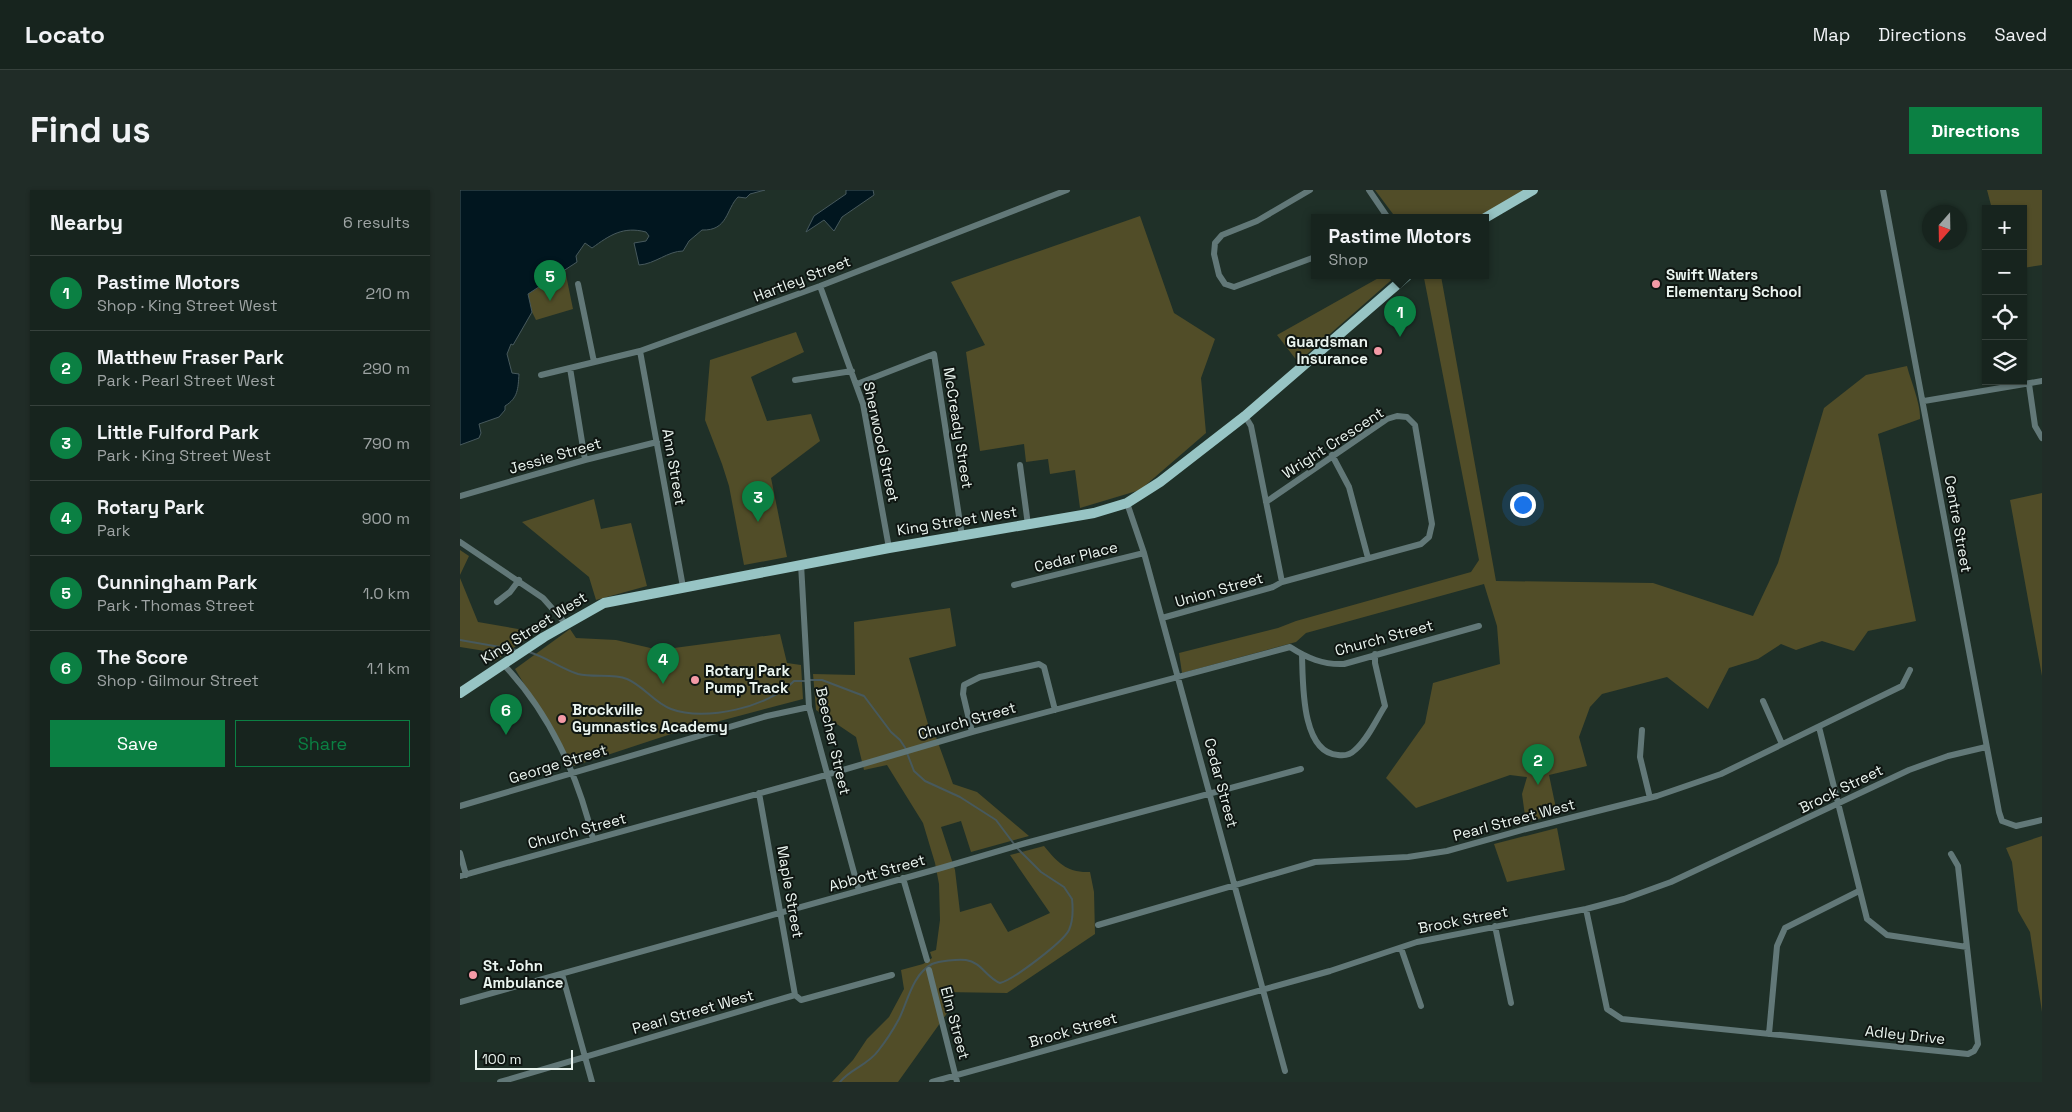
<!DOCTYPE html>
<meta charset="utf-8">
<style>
:root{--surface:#17241e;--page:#202c27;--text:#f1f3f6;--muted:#9ea4a4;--line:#36413c;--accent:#0b8043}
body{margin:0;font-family:"Space Grotesk",sans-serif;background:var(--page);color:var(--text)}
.controls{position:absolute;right:15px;top:15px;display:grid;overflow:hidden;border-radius:0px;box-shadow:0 1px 4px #0004}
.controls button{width:45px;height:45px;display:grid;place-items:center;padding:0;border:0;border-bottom:1px solid var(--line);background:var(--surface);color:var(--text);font:25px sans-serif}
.compass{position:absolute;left:1462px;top:15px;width:45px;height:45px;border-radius:50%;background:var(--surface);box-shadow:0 1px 4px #0004;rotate:200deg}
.scale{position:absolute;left:15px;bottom:12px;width:98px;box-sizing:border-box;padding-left:5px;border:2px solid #eaf4ef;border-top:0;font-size:14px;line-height:18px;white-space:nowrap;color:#eaf4ef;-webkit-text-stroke:4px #0f1612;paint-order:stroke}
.you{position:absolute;left:1062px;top:314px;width:18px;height:18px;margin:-12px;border:4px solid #fff;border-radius:50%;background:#1a73e8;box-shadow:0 0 0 8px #1a73e833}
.badge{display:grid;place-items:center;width:32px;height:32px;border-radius:50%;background:var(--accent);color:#fff;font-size:16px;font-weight:700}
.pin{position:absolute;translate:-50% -41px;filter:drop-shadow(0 1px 2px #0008)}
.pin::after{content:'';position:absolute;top:26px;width:18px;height:15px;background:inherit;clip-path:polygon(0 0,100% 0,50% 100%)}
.popup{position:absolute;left:851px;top:24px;width:178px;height:65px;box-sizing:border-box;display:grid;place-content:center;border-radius:0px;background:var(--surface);filter:drop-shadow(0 1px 4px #0005);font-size:16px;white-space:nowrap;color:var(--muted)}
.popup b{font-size:19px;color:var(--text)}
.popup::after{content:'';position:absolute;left:50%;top:100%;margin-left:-10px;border:10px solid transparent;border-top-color:var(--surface)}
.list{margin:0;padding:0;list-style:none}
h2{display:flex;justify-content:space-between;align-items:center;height:65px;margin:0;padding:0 20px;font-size:21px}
h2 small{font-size:16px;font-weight:400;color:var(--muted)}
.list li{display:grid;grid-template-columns:32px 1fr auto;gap:15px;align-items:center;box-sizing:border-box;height:75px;padding:0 20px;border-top:1px solid var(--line)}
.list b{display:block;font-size:19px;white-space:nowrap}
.list p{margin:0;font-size:16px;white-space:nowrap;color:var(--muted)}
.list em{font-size:16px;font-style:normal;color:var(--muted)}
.actions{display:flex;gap:10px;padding:15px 20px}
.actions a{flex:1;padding:11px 0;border:1px solid var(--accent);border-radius:0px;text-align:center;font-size:18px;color:var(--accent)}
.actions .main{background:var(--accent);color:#fff}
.icon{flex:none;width:28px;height:28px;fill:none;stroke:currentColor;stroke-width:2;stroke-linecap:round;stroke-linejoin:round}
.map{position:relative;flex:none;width:1582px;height:892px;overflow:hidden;border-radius:0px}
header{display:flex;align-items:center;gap:30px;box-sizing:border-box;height:70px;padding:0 25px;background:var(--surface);border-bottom:1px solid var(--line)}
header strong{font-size:24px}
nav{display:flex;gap:28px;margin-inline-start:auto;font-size:18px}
.intro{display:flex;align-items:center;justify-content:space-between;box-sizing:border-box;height:120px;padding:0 30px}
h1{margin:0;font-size:35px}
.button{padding:12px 22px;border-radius:0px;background:var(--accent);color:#fff;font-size:18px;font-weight:700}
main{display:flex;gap:30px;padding:0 30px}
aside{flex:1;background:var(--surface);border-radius:0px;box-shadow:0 1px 4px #0004}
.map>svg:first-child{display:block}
.green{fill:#514d28}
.water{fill:#01161f;stroke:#47595d}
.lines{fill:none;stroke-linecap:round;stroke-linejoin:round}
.stream{stroke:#47595d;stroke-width:2}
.street{stroke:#627878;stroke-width:6}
.primary{stroke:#97c4c4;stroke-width:10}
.poi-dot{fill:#f49aa6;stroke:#0f1612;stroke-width:2}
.labels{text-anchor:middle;stroke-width:4;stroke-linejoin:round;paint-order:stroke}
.poi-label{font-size:15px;font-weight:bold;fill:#eaf4ef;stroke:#0f1612;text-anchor:start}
.street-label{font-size:15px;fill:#eaf4ef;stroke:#0f1612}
</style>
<header>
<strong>Locato</strong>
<nav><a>Map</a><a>Directions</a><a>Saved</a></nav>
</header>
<div class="intro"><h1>Find us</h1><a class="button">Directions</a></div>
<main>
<aside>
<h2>Nearby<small>6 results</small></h2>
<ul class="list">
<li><span class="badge">1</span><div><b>Pastime Motors</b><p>Shop · King Street West</p></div><em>210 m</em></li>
<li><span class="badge">2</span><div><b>Matthew Fraser Park</b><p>Park · Pearl Street West</p></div><em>290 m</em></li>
<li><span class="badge">3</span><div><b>Little Fulford Park</b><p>Park · King Street West</p></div><em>790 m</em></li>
<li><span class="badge">4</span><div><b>Rotary Park</b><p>Park</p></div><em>900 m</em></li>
<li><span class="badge">5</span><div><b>Cunningham Park</b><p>Park · Thomas Street</p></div><em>1.0 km</em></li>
<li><span class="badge">6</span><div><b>The Score</b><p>Shop · Gilmour Street</p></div><em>1.1 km</em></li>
</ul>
<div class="actions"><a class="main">Save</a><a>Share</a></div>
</aside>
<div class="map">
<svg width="1582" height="892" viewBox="0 0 1582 892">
<rect width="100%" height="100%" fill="#1f3028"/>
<path class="green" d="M915,0H1068L1019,28H936Z
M1527,0H1582V75L1563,78V19H1532Z
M680,26L714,123L755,149L741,188L746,243L680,300L620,318L615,280L590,284L588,269L566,272L564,254L520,261L506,162L525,155L491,92Z
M105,80L113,119L76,130L72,122L68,104Z
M922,86H936L838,172L817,145Z
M968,86H981L1036,391L1193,393L1293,426L1318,373L1364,218L1406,185L1447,176C1451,192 1461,214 1460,229L1418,244L1456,431L1408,441L1394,461L1362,451L1336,460L1321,454L1298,469L1269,478L1248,519L1207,487L1142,504L1130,517L1119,547L1127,576L1089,585L1097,623L1066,633L1062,604L1067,587L1050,585L956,618L926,588L965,533L973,493L1040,474L1037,436L1024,394L846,443L836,452L722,483L719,463L818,438L836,431L1011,382L1019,370L964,88Z
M336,142L344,162L291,187L307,231L351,224L360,251L311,288L327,367L284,375L269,296L262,274L245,230L250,170Z
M1582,303V486L1550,310Z
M134,309L141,339L171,333L187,396L136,410L129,387L62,332Z
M0,360L9,366L0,385Z
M0,388L18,432L58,439L69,447L35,471L25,461L0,457Z
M490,418L496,456L449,468L472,548L476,547L493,594L517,602L569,646L511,662L501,631L481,637L495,680L500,722L531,713L548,742L590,723L550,665L584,656C598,673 607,683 630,682L634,702L635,744L547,803L483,802L488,822L438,892H372L393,870L407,849L429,827L444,799L441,780L463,774L472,768L470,762L476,760L480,730L479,694L475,673L463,633L427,575L404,580L396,547L356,520L353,484L395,485L394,432Z
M110,439L116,448L156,450L199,460L320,444L327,473L341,475L343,509L211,544L114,576L55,479Z
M1097,638L1105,680L1047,692L1034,654Z
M1582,646V822L1570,742L1558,721L1552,672L1546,658Z"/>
<path class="water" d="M0,0H305L290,4L286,8L278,7C266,19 268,41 242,40L229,51L223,61C208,61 195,74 179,75L174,53L186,51L189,46L186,42C163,36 150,45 132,58L125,53L116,66L117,72L68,104L72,122L53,155L51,154L47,164L52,183L59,184C58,199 58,208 45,216V220L39,227L19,234L21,243L19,248L0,255Z
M386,0H413L414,5L382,27L374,41L364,30L346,42L354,26L386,4Z"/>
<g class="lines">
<path class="stream" d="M0,450L57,460
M69,462C86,467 100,478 118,484C134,488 152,483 167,489C184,496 194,513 211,519C245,532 309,517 334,491H346
M350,490H362L404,506L431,542L440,550L446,559
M447,563L454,581L465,591L500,607L536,630L554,654
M380,892C390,879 408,875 418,861C426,851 433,840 439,829C448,811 452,785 472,774C479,771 498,769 506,770C521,772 527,788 540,793C553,790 603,752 609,740C613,731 613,718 612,709L604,697L581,682L557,658"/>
<path class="street" d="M850,0L797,31L762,45L755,53L754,64L759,85L765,94L774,97L855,67
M909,0L928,28
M1423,0L1539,622L1542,631L1556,636L1582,630
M118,94L134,172
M360,96L403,214L429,358
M180,161L223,397
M110,178L125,270
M81,185L180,161L360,96L607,0
M335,190L392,181
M397,194L474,164L502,346
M1569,194L1575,236L1582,248
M1464,211L1582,191
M785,226L791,236L822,392
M872,265L889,297L908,368
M560,275L568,335
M0,306L125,270L197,252
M667,313L684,363L825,881
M0,352L83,408L105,433
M341,374L349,517L399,701
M554,395L684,363
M37,412L50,402L59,390
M702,428L813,397L822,392L961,354L969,347L972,334L955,235L947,227L937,226L927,229L806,312
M842,465C843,492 841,563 878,565C884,566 890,565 895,560C908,549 916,530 925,516L915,473V464
M43,474C89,522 118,585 133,649
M1303,511L1322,554
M1182,540L1180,567L1190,608
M512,542L503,504L504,495L520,487L579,474L584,477L595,520
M299,603L335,805
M0,616L307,526L349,517
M0,663L6,685
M1491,664L1498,676L1507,757
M0,686L359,587L512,542L830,457C847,468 863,475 884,474L1019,436
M443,688L467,770
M1126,719L1147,819L1162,829L1508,864L1514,861L1518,854L1507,757L1427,745L1407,729L1359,537
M638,735L855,672L948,667L987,661L1066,639L1197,606L1261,584L1442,496L1450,480
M1035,736L1051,813
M941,758L961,816
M469,780L497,892
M102,784L132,892
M335,805L341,810L432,785
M0,812L481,678L566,653L841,579
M1309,844L1317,756L1325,738L1399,701
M40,892L335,805
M472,892L870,781L957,752L1126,719L1164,709L1211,692L1449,580L1488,566L1526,557"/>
<path class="primary" d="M1025,28L1073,0
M0,503L84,447L144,413L429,358L634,323L667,313L700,292L785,226L947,86"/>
</g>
<g class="poi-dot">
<circle cx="1196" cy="94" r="5"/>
<circle cx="918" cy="161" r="5"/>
<circle cx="235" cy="490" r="5"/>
<circle cx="102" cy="529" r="5"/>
<circle cx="13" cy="785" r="5"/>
</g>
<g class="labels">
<g class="poi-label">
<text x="1206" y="90">Swift Waters<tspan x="1206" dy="17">Elementary School</tspan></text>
<text x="908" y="157" text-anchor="end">Guardsman<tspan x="908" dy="17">Insurance</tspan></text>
<text x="245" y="486">Rotary Park<tspan x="245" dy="17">Pump Track</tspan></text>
<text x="112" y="525">Brockville<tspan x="112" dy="17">Gymnastics Academy</tspan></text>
<text x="23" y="781">St. John<tspan x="23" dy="17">Ambulance</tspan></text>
</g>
<g class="street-label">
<text transform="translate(342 89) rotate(-21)" y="5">Hartley Street</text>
<text transform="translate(498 238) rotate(81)" y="5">McCready Street</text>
<text transform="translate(421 252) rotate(78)" y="5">Sherwood Street</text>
<text transform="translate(873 253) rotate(-33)" y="5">Wright Crescent</text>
<text transform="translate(95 266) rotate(-16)" y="5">Jessie Street</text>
<text transform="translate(214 277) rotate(80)" y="5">Ann Street</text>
<text transform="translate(497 331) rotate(-9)" y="5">King Street West</text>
<text transform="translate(1498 334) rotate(80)" y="5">Centre Street</text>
<text transform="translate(616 367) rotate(-14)" y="5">Cedar Place</text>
<text transform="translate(759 400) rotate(-16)" y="5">Union Street</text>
<text transform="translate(74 438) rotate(-32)" y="5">King Street West</text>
<text transform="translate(924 448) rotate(-15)" y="5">Church Street</text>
<text transform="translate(507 531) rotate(-16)" y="5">Church Street</text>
<text transform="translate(373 551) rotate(77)" y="5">Beecher Street</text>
<text transform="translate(98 574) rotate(-17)" y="5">George Street</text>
<text transform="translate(761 593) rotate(75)" y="5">Cedar Street</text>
<text transform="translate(1381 599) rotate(-26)" y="5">Brock Street</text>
<text transform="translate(1054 630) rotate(-15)" y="5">Pearl Street West</text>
<text transform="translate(117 641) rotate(-15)" y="5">Church Street</text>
<text transform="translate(417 683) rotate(-16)" y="5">Abbott Street</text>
<text transform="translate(330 702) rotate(80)" y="5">Maple Street</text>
<text transform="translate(1003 730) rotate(-11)" y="5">Brock Street</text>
<text transform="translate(233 822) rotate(-16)" y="5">Pearl Street West</text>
<text transform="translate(495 833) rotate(75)" y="5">Elm Street</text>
<text transform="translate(613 840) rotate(-16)" y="5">Brock Street</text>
<text transform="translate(1445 845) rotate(6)" y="5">Adley Drive</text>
</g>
</g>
</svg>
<div class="controls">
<button>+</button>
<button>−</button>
<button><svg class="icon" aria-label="locate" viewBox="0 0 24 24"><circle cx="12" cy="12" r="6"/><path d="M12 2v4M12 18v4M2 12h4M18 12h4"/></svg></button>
<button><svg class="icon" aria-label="layers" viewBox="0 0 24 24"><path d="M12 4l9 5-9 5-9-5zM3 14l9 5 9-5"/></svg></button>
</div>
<svg class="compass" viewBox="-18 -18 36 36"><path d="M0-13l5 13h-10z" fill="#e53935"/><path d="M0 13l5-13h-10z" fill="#9ea4a4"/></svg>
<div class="scale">100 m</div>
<div class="you"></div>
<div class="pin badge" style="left:940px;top:147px">1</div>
<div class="popup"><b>Pastime Motors</b>Shop</div>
<div class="pin badge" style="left:1078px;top:595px">2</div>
<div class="pin badge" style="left:298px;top:332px">3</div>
<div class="pin badge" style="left:203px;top:494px">4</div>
<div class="pin badge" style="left:90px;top:111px">5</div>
<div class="pin badge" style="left:46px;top:545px">6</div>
</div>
</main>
